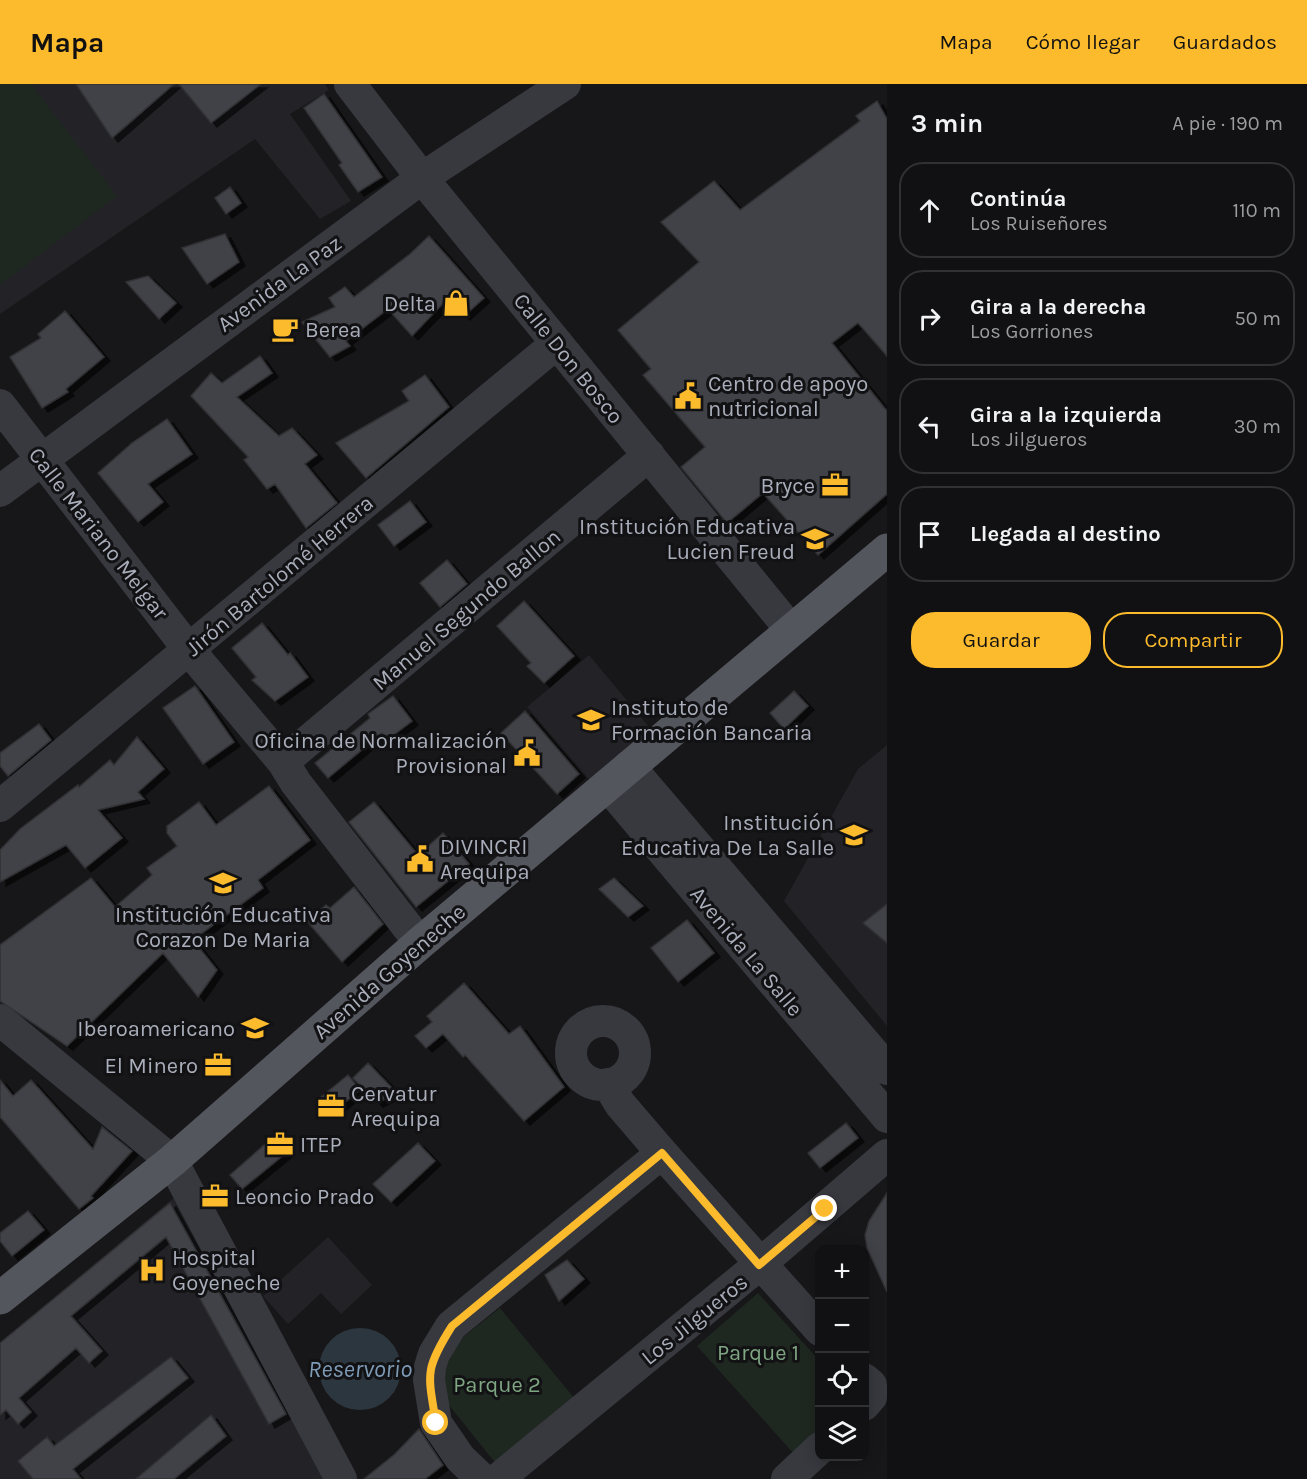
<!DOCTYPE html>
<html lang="es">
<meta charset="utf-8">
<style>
:root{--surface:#111113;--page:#1e1f21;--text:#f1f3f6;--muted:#9c9da0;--line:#303133;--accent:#fcba2d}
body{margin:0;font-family:Karla,sans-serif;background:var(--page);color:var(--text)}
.controls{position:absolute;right:18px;bottom:18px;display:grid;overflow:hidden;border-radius:12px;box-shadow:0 3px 15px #0003}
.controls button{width:54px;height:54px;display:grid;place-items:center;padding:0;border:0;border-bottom:2px solid var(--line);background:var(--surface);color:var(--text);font:30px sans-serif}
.stop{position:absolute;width:18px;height:18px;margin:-14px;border:4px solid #fcba2d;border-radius:50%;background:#fff}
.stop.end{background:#fcba2d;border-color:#fff;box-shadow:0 2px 6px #0008}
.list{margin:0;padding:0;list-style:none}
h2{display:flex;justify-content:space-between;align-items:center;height:78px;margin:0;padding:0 24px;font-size:26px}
h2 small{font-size:20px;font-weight:400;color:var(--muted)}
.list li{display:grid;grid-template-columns:39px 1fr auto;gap:18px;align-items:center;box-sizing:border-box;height:96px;margin:0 12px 12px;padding:0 12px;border:2px solid var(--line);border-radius:24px}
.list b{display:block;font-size:22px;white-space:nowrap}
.list p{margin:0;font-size:20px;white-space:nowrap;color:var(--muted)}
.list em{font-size:20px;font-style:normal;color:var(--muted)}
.actions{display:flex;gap:12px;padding:18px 24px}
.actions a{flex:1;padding:14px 0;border:2px solid var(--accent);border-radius:24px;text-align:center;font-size:21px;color:var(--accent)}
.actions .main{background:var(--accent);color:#111}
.icon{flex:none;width:33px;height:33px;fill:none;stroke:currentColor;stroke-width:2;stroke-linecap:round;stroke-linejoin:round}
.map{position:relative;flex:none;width:887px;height:1395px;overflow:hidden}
header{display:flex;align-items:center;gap:36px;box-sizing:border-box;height:84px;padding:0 30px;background:var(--accent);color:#111}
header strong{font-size:28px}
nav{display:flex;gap:33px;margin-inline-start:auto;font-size:21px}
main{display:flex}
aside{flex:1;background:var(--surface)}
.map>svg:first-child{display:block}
.built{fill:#232327}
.green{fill:#1f2820}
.water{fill:#2c363e}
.building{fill:#414246;stroke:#313136;stroke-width:1.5;filter:url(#shadow)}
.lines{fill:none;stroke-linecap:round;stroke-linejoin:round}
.minor{stroke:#38393f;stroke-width:32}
.major{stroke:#54565e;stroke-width:33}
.route{stroke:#fcba2d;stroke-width:8}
.labels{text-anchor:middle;stroke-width:6;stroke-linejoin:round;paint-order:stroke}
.street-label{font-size:22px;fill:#a9aeba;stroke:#121214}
.poi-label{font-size:22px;fill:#a9aeba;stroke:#121214;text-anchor:start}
.park-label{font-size:22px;fill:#7fa682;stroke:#121214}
.water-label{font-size:24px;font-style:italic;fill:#7e9bb7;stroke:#121214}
</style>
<header>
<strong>Mapa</strong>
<nav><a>Mapa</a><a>Cómo llegar</a><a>Guardados</a></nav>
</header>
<main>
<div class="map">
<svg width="887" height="1395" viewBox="0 0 887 1395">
<defs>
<filter id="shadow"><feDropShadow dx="6" dy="4" stdDeviation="0" flood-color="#0009"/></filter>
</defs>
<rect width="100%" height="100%" fill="#171719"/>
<path class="built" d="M0,0H325L329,6L290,30L351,117L320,135L255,55L0,230Z
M589,571L654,649L593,700L527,623Z
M887,661V942L784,817L858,685Z
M176,1112L331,1395H0V1260Z
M328,1153L372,1201L341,1230L321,1209L288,1240L263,1212Z"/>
<path class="green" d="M0,0H31L117,112L0,201Z
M758,1209L819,1276V1347L794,1370L697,1262Z
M500,1224L575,1315L497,1381L448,1320L444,1288L457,1258Z"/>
<path class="water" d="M319 1285a41 41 0 1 1 82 0a41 41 0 1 1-82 0Z"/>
<path class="building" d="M76,0H174L112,54Z
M179,0H261L211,39Z
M324,10L382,93L358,108L339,81L342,79L304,24Z
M877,17L887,35V272L858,239L832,259L887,327V410L818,471L763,409L727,439L681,383L705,363L643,291L651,285L618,246L699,178L661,138L714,97L740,126L860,37L856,32Z
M230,103L241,119L226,130L215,114Z
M225,150L239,178L207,200L182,164Z
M429,152L484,214L464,232L448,214L412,252L388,225L346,257L350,262L330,273L302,238L335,223L329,214L345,203L354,213L410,170Z
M148,192L176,219L159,235L126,198Z
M65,227L104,273L66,305L68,308L42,324L10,273L41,254L38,250Z
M260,272L272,289L237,313L279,352L292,344L317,371L305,380L337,419L306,444L275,400L267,405L244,376L248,373L191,312L211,289L222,299Z
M425,291L449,323L366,394L336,359L409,317L402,307Z
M167,335L192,370L148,400L163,418L138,438L98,389L132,359Z
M410,417L426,438L394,462L378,441Z
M447,476L467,500L440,523L420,499Z
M524,517L574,572L544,599L527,582L531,579L497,542Z
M262,539L288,571L290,569L308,593L275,617L252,596L256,593L232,564Z
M195,602L234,658L203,680L163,624Z
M794,607L808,622L784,645L770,629Z
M393,612L412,637L387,656L382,649L328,694L315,679L370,634L368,630Z
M525,627L579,690L557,710L501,649Z
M39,640L51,656L8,692L0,682V669Z
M137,653L164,685L138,708L144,715L98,726L122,754L85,784L66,761L0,798V766L20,745L78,701L79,703L110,676L114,681Z
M269,702L310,756L258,796L263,804L193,856L217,886L198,913L163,869L67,962L0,917V861L91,794L115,823L152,791L147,784L177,762L167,749V742L199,718L216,741Z
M374,718L418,771L443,749L469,780L416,823L349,738Z
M614,794L643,822L628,833L599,805Z
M354,803L383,840L342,878L307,837L326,821L330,824Z
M887,820V859L863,839Z
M687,836L714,869L678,898L651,864Z
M464,899L509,950L520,942L564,1003L524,1037L465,971L463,973L443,950L426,964L415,952L432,938L427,932Z
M368,979L397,1009L377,1019L353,994Z
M348,991L360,1006L333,1028L321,1013Z
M0,996L13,1012L31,996L93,1065L102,1043L132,1067L91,1112L93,1114L79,1125L0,1033Z
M846,1039L858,1054L820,1084L808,1069Z
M271,1055L286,1069L242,1105L230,1091Z
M418,1059L435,1077L391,1118L373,1100Z
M887,1109V1208L867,1164L865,1151L869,1137Z
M170,1119L286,1330L269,1340L166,1153L71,1232L102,1267L89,1279L76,1264L19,1314L31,1328L18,1340L6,1326L0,1331V1259Z
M28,1127L44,1146L12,1172L0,1157V1149Z
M567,1176L584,1195L559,1217L545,1191Z
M171,1273L188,1294L73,1385L81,1395H33L18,1377L47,1353L54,1362Z
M211,1331L226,1352L174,1395H136Z
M419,1345L443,1381L425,1395H364L395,1370Z"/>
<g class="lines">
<path class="minor" d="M350,0L422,94L791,546
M0,321L189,566L283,678L296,699L420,859
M0,407L422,94L565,0
M283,678L649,371
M629,682L887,985
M607,701L887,1033
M0,722L557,259
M0,936L172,1077L341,1395
M571 969a32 32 0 1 1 64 0a32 32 0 1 1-64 0Z
M608,1000L620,1020L662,1069L820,1246
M864,1295L871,1301V1313L864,1321
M482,1395L460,1374L436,1339L429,1296L430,1283L434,1270L451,1242L662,1069
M498,1395L759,1181L887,1071
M787,1395L820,1364"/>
<path class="major" d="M0,1214L172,1077L420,859L887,466"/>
</g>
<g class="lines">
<path class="route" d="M436,1339C428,1290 424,1286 452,1242L662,1069L759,1181L825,1125"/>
</g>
<defs>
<symbol id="shop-bare" viewBox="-9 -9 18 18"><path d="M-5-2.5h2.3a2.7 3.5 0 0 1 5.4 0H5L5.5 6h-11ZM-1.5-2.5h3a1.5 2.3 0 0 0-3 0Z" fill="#fcba2d" stroke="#121214" stroke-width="2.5" paint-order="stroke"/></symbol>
<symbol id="cafe-bare" viewBox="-9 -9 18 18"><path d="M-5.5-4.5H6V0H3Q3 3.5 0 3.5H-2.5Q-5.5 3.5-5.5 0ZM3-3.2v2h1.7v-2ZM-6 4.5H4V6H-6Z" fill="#fcba2d" stroke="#121214" stroke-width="2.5" paint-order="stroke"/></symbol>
<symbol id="civic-bare" viewBox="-9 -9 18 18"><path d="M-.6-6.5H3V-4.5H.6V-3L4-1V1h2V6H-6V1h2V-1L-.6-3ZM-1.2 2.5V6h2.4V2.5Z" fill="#fcba2d" stroke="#121214" stroke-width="2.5" paint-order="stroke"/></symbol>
<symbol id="office-bare" viewBox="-9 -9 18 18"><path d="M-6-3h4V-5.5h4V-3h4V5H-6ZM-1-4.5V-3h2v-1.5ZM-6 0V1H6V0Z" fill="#fcba2d" stroke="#121214" stroke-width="2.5" paint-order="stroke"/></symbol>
<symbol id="school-bare" viewBox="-9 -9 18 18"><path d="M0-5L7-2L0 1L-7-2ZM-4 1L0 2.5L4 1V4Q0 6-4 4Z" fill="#fcba2d" stroke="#121214" stroke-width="2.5" paint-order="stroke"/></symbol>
<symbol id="university-bare" viewBox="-9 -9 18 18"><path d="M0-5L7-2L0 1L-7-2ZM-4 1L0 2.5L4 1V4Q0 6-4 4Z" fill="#fcba2d" stroke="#121214" stroke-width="2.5" paint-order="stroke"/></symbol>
<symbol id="hospital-bare" viewBox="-9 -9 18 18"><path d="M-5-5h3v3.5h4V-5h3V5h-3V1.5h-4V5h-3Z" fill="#fcba2d" stroke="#121214" stroke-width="2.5" paint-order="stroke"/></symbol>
</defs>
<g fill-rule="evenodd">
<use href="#shop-bare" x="437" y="200" width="38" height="38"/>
<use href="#cafe-bare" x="266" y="226" width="38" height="38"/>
<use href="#civic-bare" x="669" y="293" width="38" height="38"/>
<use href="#office-bare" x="816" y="382" width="38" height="38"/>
<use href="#school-bare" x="796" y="436" width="38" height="38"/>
<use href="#university-bare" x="572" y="617" width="38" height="38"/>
<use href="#civic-bare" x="508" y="650" width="38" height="38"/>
<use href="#school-bare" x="835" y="732" width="38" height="38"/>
<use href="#civic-bare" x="401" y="756" width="38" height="38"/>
<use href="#school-bare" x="204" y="780" width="38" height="38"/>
<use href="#school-bare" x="236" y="925" width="38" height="38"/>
<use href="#office-bare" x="199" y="962" width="38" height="38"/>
<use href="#office-bare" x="312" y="1003" width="38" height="38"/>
<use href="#office-bare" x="261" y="1041" width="38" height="38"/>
<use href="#office-bare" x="196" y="1093" width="38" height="38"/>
<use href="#hospital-bare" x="133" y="1167" width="38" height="38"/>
</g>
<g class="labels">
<g class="street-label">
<text transform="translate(279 199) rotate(-36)" y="8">Avenida La Paz</text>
<text transform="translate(569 274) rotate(51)" y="8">Calle Don Bosco</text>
<text transform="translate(99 449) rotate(52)" y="8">Calle Mariano Melgar</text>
<text transform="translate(279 491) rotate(-40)" y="8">Jirón Bartolomé Herrera</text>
<text transform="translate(466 525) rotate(-40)" y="8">Manuel Segundo Ballon</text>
<text transform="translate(747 867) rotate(50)" y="8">Avenida La Salle</text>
<text transform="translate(389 887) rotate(-41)" y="8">Avenida Goyeneche</text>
<text transform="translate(694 1235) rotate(-39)" y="8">Los Jilgueros</text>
</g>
<g class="poi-label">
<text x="436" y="227" text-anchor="end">Delta</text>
<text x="305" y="253">Berea</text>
<text x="708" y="307">Centro de apoyo<tspan x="708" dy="25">nutricional</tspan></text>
<text x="815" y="409" text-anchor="end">Bryce</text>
<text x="795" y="450" text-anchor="end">Institución Educativa<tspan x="795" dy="25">Lucien Freud</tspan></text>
<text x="611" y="631">Instituto de<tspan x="611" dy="25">Formación Bancaria</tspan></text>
<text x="507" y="664" text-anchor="end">Oficina de Normalización<tspan x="507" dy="25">Provisional</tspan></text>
<text x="834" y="746" text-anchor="end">Institución<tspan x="834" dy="25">Educativa De La Salle</tspan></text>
<text x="440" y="770">DIVINCRI<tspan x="440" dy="25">Arequipa</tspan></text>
<text x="223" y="838" text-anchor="middle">Institución Educativa<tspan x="223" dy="25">Corazon De Maria</tspan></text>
<text x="235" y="952" text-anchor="end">Iberoamericano</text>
<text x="198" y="989" text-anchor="end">El Minero</text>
<text x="351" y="1017">Cervatur<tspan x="351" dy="25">Arequipa</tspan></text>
<text x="300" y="1068">ITEP</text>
<text x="235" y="1120">Leoncio Prado</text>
<text x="172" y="1181">Hospital<tspan x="172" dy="25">Goyeneche</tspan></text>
</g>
<g class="park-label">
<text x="758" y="1276">Parque 1</text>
<text x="497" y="1308">Parque 2</text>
</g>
<g class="water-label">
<text x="360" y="1293">Reservorio</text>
</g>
</g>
</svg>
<div class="controls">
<button>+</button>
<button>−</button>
<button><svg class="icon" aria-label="locate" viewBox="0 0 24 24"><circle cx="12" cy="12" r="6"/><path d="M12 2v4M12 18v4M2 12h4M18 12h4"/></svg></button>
<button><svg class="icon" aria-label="layers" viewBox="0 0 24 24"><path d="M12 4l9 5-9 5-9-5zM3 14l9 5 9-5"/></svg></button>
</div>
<div class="stop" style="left:436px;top:1339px"></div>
<div class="stop end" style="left:825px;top:1125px"></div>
</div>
<aside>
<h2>3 min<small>A pie · 190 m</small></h2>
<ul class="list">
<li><svg class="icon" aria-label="ahead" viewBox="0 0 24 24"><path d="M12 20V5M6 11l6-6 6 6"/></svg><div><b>Continúa</b><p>Los Ruiseñores</p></div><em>110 m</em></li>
<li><svg class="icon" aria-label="right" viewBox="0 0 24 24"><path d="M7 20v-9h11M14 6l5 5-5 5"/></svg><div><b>Gira a la derecha</b><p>Los Gorriones</p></div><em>50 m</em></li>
<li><svg class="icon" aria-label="left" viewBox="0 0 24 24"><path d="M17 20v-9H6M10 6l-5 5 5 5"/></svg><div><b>Gira a la izquierda</b><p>Los Jilgueros</p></div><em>30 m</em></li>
<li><svg class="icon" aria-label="arrive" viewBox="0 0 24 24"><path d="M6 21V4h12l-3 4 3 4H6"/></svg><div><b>Llegada al destino</b></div></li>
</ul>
<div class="actions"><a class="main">Guardar</a><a>Compartir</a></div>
</aside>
</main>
